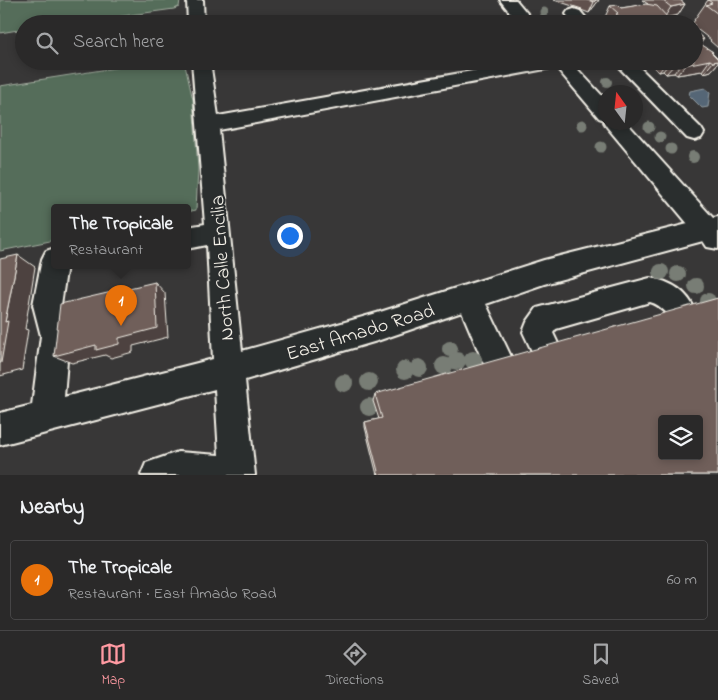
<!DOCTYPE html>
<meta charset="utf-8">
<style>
:root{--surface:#2a2929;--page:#323131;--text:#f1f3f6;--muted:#a5a6a8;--line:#464546;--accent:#ff9aa2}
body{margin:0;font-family:"Indie Flower",sans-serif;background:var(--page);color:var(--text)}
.controls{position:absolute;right:15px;bottom:15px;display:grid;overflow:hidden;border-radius:5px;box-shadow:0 2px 8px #0003}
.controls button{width:45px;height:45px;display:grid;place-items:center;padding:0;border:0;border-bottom:1px solid var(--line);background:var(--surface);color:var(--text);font:25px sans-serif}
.compass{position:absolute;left:598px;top:85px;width:45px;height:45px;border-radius:50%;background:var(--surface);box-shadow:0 2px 8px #0003;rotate:345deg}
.you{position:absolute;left:289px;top:235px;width:18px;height:18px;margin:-12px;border:4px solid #fff;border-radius:50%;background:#1a73e8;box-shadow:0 0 0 8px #1a73e833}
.badge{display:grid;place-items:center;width:32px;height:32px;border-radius:50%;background:var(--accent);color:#fff;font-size:16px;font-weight:700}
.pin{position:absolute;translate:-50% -41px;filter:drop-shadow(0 1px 2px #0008)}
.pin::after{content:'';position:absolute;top:26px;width:18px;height:15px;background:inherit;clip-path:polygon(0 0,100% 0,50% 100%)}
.popup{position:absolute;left:51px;top:204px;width:140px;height:65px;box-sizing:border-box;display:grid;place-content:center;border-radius:5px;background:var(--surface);filter:drop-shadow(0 1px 4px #0005);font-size:16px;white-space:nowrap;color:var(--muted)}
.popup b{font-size:19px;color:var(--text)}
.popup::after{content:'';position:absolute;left:50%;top:100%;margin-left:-10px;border:10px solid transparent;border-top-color:var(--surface)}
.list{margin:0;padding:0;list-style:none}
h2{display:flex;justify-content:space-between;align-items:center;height:65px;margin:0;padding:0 20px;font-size:21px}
h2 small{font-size:16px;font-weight:400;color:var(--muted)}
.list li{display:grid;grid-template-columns:32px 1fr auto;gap:15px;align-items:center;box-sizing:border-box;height:80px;margin:0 10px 10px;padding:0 10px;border:1px solid var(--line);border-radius:5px}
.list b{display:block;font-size:19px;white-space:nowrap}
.list p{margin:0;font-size:16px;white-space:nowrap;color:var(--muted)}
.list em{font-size:16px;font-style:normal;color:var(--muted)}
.icon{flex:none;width:28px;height:28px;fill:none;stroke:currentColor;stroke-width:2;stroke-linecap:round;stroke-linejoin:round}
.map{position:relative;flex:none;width:718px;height:475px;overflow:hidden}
.search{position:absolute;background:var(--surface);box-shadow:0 2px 8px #0003;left:15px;right:15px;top:15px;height:55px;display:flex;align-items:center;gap:12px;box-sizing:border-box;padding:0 18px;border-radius:28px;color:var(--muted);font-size:19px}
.sheet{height:155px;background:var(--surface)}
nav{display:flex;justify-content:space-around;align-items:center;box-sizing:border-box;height:70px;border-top:1px solid var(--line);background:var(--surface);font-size:14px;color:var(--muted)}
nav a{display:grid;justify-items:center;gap:2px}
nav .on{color:var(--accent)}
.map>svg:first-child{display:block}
.green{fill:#556d5a;stroke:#a4afa1}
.water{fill:#546676;stroke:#949ea4}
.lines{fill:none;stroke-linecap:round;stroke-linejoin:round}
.minor-casing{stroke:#f4f1e8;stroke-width:4}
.minor{fill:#2a2d2e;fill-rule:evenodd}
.tree{fill:#787d75}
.wall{fill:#60514d;stroke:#f4f1e8}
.shaded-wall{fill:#4e423f;stroke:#f4f1e8}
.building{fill:#705e5a;stroke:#f4f1e8;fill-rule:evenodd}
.labels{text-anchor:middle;stroke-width:4;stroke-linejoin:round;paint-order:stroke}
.street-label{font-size:20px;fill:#f4f1e8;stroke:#2a2d2e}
</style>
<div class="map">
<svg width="718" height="475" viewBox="0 0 718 475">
<rect width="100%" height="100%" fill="#383737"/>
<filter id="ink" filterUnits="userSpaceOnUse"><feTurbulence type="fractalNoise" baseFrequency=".02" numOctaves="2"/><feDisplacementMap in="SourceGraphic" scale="10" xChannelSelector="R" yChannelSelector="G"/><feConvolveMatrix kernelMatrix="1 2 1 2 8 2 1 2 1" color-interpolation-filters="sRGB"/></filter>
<g filter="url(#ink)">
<path class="green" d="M0,0H180L179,7L174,9L64,24H24V29L0,33Z
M159,61H184L193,100L198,169L196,210L187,212V207H55V240L0,251V86Z"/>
<path class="water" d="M705,88L710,92L708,107L702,108L689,95L690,91Z"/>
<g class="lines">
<defs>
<path id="minor" d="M187,0H203L204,24H188Z
M500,0H516L536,24H519Z
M574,9L580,11L591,24H574L566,14L568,11Z
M192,61H210L218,116L528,61H570L606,100V122H626L713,218L718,217V249L707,247L703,241L544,284L486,304L515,365L511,376L500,380L489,376L462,312L377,341L245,380L255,475H141L146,463L178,452L219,455L215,389L0,445V413L32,405L41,336L33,305L42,259L46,251L55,248V265H67L61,305L69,336L64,397L213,359L207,245L187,249V227L205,224ZM556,67L599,118L605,120L604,122L607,127L688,224L544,260L377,313L242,351L219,130Z
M613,61H633L701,128L704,133L701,138L694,140L687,138Z
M650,278C670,281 687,291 695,310L691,319L681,323C668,318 663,305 650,302L556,329L553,333L562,352L557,362L547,367L537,362L523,332L527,322L537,308Z"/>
</defs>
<use href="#minor" class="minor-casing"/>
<use href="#minor" class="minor"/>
</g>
<g class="tree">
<circle cx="544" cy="12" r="4.5"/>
<circle cx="607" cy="82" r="5"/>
<circle cx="582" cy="125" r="5.5"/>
<circle cx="649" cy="127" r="5.5"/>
<circle cx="660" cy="137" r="5.5"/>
<circle cx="601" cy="147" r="5.5"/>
<circle cx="671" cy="149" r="5.5"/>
<circle cx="693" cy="157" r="6"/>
<circle cx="661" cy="272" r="8"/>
<circle cx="678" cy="274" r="8"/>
<circle cx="696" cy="286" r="8"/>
<circle cx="708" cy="301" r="8"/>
<circle cx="450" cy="349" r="8"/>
<circle cx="473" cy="360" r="9"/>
<circle cx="457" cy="361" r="9"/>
<circle cx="444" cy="366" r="9"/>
<circle cx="419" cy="368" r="9"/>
<circle cx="405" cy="370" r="9"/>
<circle cx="369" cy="382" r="9"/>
<circle cx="344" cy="383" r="9"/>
<circle cx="369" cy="407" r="9"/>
</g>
<path class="wall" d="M554,0H599L589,13L581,10L582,9Z
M642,0H680L685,4L678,15L667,17L669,19L681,24H610L611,23L605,17L610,6L621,8L648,4Z
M708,0H718V48L710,41L711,40L694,27V24H692L695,20H694Z
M700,44L713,52L712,53L718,59V63L711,71L704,73L702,71L677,75L674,73L666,74L663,71L659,72L648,62L649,61H694Z
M375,394L718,475H377L365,427V422L379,419L373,401Z"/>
<path class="shaded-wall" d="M596,0H599L589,13L594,2Z
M685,4L678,15L664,18L671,7Z
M704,39L696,50V41Z
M711,52H713L706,61L710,60L702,71L677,75L685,65Z
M671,61L663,71L659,72L667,62Z
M718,61V63L711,71L704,73L713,62Z
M682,62L674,73L666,74L675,64Z
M18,255L35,267L25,329L28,330L22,370L0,376V363L5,322Z
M155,282L165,293L168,337L133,346V352L111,358L105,355L72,363L54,356Z"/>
<path class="building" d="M587,0H596L594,2Z
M662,0H680L685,4L671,7Z
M708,0H718V14L706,5L712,3Z
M646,4L657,6L669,19L677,18L683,22L674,23L675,24H629L616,14L618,13L610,6L618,5L621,8Z
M698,34L704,39L696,41L713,52H711L718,59V61L713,62L710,60L685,65L682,62L675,64L672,61H694V35Z
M18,255L5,322L8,321L1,363H0V259Z
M155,282L157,328L119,338V344L96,350V345L54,356L60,304Z
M718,298V475H379L365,422L382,418L375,394ZM662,419H699V456H662Z"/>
</g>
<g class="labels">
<g class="street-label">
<text transform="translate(221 268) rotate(-94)" y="7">North Calle Encilia</text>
<text transform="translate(360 331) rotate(-17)" y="7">East Amado Road</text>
</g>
</g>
</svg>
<div class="controls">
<button><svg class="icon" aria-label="layers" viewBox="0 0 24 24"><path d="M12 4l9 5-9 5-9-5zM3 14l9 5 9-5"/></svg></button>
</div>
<svg class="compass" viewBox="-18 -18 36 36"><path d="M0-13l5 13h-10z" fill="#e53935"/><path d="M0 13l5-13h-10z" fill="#a5a6a8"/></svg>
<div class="you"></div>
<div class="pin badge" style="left:121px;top:326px;background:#e8710a">1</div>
<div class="popup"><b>The Tropicale</b>Restaurant</div>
<div class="search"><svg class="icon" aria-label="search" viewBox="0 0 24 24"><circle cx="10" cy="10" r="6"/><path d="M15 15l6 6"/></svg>Search here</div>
</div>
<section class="sheet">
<h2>Nearby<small></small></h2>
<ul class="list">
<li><span class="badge" style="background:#e8710a">1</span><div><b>The Tropicale</b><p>Restaurant · East Amado Road</p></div><em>60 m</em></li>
</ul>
</section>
<nav>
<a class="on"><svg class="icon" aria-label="map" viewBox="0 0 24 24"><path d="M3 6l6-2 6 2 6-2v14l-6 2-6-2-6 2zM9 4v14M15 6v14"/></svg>Map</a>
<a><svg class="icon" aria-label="directions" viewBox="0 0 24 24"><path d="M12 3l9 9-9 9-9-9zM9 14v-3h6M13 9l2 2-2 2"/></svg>Directions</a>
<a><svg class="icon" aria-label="saved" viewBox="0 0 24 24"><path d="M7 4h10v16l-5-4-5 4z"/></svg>Saved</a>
</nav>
